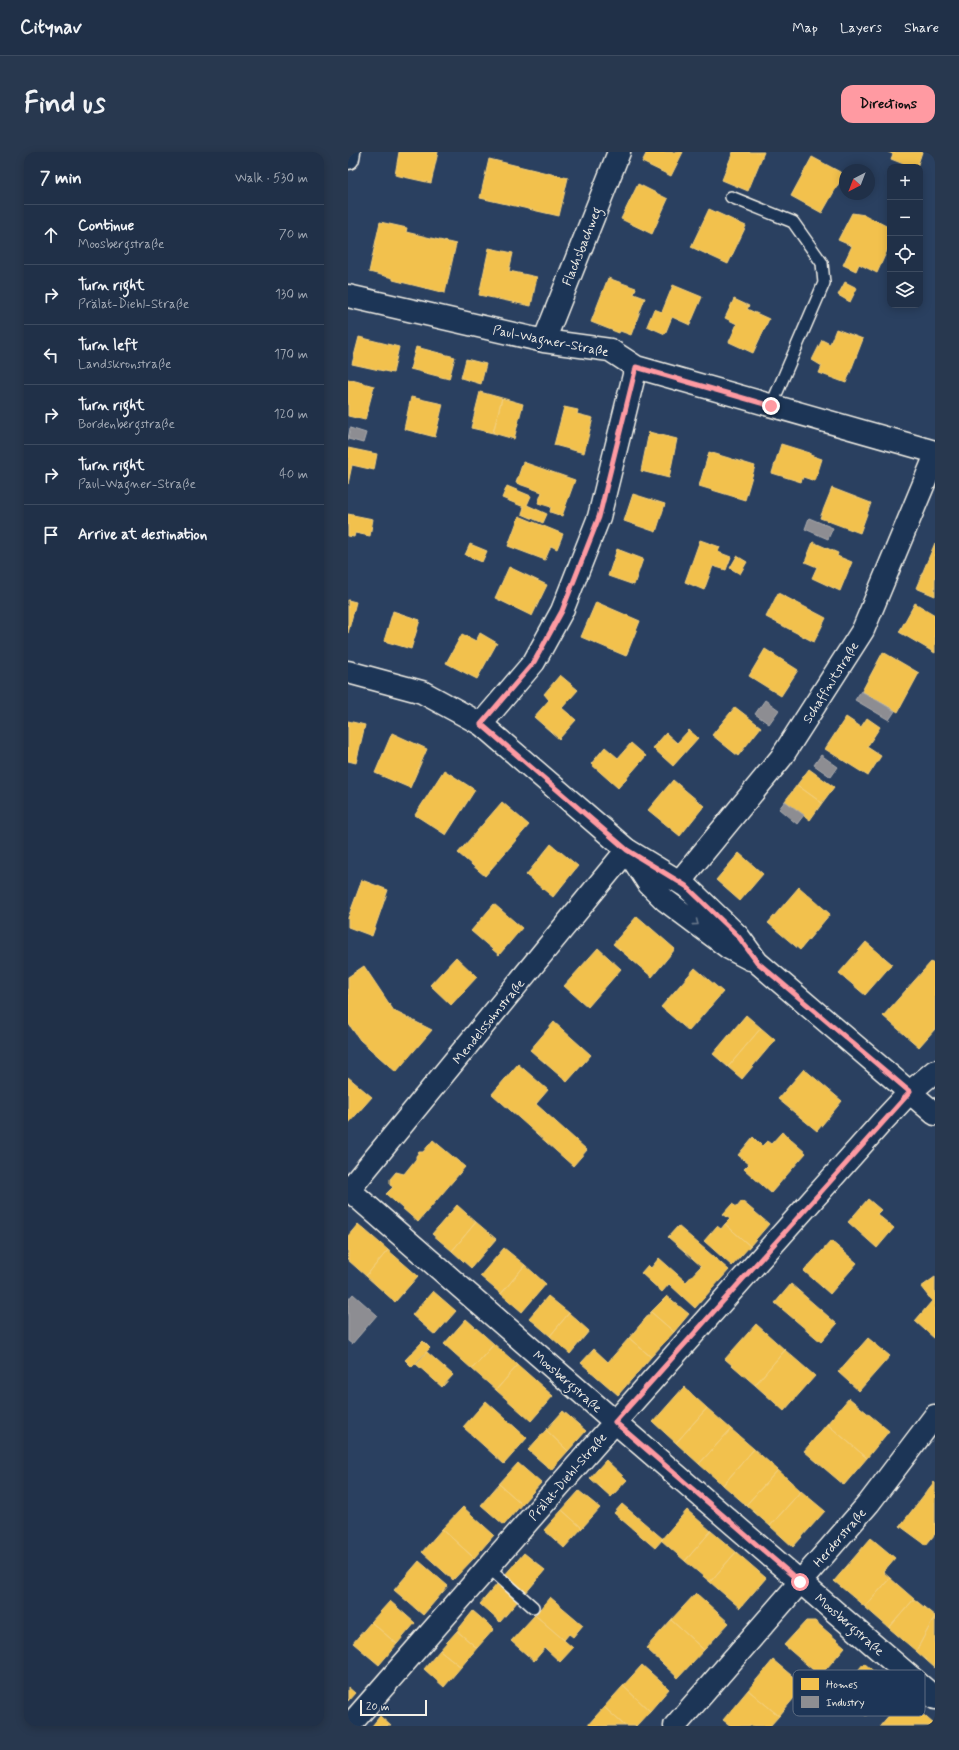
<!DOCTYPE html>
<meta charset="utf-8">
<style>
:root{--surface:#203048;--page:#28384f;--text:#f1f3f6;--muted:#a2a9b4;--line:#3d4b60;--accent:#ff9aa2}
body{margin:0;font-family:Mynerve,sans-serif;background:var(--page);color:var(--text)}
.controls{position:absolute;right:12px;top:12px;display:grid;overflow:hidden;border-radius:8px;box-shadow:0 2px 10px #0003}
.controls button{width:36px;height:36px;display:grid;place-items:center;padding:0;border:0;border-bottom:1px solid var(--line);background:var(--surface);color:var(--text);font:20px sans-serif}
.compass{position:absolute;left:491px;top:12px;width:36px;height:36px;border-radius:50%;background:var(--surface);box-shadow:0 2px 10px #0003;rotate:222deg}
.scale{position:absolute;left:12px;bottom:10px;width:67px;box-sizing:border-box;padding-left:4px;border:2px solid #f4f1e8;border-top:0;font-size:11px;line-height:14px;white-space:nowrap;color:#f4f1e8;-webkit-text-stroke:3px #1d3557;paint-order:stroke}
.stop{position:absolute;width:12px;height:12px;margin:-9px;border:3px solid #ff9aa2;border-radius:50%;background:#fff}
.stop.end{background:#ff9aa2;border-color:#fff;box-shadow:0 1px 4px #0008}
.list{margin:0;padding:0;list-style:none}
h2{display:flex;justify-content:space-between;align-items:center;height:52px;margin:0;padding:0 16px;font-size:17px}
h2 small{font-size:13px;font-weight:400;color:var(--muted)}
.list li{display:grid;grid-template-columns:26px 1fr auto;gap:12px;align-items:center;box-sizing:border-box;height:60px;padding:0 16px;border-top:1px solid var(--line)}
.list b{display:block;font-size:15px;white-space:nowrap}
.list p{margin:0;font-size:13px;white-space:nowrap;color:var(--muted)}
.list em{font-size:13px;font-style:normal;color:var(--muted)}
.icon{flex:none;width:22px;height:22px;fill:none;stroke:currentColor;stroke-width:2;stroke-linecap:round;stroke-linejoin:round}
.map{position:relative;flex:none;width:587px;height:1574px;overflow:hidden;border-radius:12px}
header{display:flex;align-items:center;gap:24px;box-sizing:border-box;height:56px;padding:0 20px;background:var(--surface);border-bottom:1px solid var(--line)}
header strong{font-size:19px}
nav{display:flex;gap:22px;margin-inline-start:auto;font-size:14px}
.intro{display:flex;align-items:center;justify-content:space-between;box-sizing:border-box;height:96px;padding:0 24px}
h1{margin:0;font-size:28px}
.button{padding:10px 18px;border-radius:12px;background:var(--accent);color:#111;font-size:14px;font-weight:700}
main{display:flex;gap:24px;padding:0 24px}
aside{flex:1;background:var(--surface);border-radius:12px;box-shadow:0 2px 10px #0003}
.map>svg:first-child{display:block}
.homes{fill:#f2c14e;stroke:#f3cf7c}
.industry{fill:#8d8d92;stroke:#acabac}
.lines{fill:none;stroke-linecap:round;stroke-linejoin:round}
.service-casing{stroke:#f4f1e8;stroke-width:14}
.minor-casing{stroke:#f4f1e8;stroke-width:25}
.secondary-casing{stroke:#f4f1e8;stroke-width:25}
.service{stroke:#1d3557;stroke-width:11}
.minor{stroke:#1d3557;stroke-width:22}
.secondary{stroke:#1d3557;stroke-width:22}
.oneway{stroke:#68778a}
.route{stroke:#ff9aa2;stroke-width:5}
.labels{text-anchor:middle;stroke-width:4;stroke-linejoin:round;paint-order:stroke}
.street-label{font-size:13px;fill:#f4f1e8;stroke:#1d3557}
.key{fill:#1d3557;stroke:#5e6d82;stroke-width:1}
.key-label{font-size:11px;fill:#f4f1e8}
</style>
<header>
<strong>Citynav</strong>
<nav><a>Map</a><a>Layers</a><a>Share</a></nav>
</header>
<div class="intro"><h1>Find us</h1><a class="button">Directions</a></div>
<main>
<aside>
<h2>7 min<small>Walk · 530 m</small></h2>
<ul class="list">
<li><svg class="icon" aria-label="ahead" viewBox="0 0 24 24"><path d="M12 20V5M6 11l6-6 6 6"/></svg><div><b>Continue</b><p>Moosbergstraße</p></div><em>70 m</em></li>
<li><svg class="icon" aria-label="right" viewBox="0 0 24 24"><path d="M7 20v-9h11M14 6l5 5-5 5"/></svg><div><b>Turn right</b><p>Prälat-Diehl-Straße</p></div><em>130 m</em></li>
<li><svg class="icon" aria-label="left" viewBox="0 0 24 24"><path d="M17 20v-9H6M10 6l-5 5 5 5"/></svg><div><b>Turn left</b><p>Landskronstraße</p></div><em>170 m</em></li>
<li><svg class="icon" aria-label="right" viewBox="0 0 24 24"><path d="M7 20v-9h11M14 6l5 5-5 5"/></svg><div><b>Turn right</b><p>Bordenbergstraße</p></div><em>120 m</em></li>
<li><svg class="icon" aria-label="right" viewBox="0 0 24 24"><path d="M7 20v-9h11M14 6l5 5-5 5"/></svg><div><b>Turn right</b><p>Paul-Wagner-Straße</p></div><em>40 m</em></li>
<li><svg class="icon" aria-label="arrive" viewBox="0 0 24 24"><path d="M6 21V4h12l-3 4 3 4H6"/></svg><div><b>Arrive at destination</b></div></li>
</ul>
</aside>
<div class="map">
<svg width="587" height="1574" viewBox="0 0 587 1574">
<rect width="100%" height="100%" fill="#2a4060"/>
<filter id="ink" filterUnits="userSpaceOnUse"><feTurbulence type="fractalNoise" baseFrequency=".025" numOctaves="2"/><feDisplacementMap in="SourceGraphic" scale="8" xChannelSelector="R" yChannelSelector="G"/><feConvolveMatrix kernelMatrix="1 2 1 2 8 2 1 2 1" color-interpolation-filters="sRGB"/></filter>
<g filter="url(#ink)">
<path class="homes" d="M51,0H90L83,31L47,23Z
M299,0H335L323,24L294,10Z
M385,0H416L400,39L374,28Z
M540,0H574L569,15H563L543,7L545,2Z
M464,5L496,22L474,61L443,44Z
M141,7L220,26L211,64L132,46Z
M290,32L320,47L304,82L273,67Z
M361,57L398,74L380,112L343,95Z
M504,61L517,63L542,76V92L529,121L511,112L508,119L495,113L504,94L490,88Z
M32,70L59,76L58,80L108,92L97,141L45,128V126L21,120Z
M141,96L165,101L161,119L189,125L183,154L131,143Z
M260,126L288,136L286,142L297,146L283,183L272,179L271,181L243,170Z
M497,130L509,136L502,150L490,143Z
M325,133L354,145L342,173L324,165L317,182L299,174L306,157L314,160Z
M386,147L401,154L399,157L421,167L405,201L381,190L389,172L377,166Z
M488,177L515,187L498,231L471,221L474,214L464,208L474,188L482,192Z
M11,185L51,195L45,221L4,212Z
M68,195L107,205L101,227L62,217Z
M118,207L138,212L133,232L113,226Z
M0,227L26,234L17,268L0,264Z
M132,240L154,246L145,281L123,276Z
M63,245L95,252L87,285L56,277Z
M154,246L175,252L166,287L145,281Z
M216,255L230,258L229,262L245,266L236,301L206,293Z
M301,280L329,287L321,326L293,319Z
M433,292L462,301V303L474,307L467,329L455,325L453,330L424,321Z
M0,296L29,302L26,318L4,313L0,332Z
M361,300L407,314L397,348L351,334Z
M175,310L227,328L214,364L202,360L203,355L190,351L194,340L168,331Z
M159,334L183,344L179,353L199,362L195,371L174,362L176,355L154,346Z
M484,336L523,351L512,381L472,366Z
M285,342L317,352L308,380L276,369Z
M0,362L25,367L22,384L7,381L6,385L0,384Z
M171,364L215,382L209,397L203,394L197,408L160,394Z
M352,388L372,395L370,400L383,405L378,418L365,414L356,438L337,430Z
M465,390L490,401L489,404L504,410L492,439L464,426L469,415L457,410Z
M587,391V444L568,436Z
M122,392L139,399L134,410L117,403Z
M269,397L295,407L286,433L260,424Z
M389,404L399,410L392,422L382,416Z
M161,415L199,433L184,464L147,446Z
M430,441L478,466L466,490L418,465Z
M0,448L8,450L0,481Z
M248,450L292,469L278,504L233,485Z
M567,451L587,463V501L551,480Z
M45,459L72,468L63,497L36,489Z
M132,481L149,491L129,527L98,511L114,482L128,489Z
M417,497L450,518L433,544L401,524Z
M535,500L571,521L550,560L514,539Z
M212,523L230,538L214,556L228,568L211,587L186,565L201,548L196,542Z
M387,555L413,575L390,604L364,583Z
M498,565L513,575L519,566L532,575L519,595L533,604L520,624L477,597Z
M0,569L17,573L8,611L0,609Z
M341,578L350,586L325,614L305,596L318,581L329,591Z
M44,581L79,597L62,636L27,621Z
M283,591L298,604L270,636L243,612L257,595L270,606Z
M461,617L486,635L474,651L449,633Z
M96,618L127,638L98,683L67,663Z
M325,628L356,654L332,684L300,658Z
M449,633L474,651L462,668L437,649Z
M154,650L181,673L137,724L110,701Z
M203,692L230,714L205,745L178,723Z
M391,701L415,722L392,749L368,728Z
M14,728L40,738L24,784L0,775V766Z
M451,735L482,762L452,798L420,771Z
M146,752L174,776L151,803L123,779Z
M289,764L327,797L304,825L265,792Z
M518,790L544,812L517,843L491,821Z
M250,796L273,817L240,855L216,834Z
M108,805L129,825L103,853L82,833Z
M583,810L587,813V877L571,895L535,864Z
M16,814L46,859L84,878L48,920L12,888L0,871V825Z
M347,816L375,840L341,879L313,855Z
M398,863L413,876L380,915L365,902Z
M206,870L243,903L219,930L182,898Z
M413,876L427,888L394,927L380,915Z
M170,912L200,938L188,952L239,998L225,1014L144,942Z
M456,917L494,949L469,979L430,947Z
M0,925L24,945L0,972Z
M434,980L458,1001L423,1041L396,1017L401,1012L390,1003L405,985L414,994L419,989L423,992Z
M85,988L117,1015L70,1070L38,1042L45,1035L42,1033V1027L48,1020L56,1022L68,1007V1004L71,1000H75Z
M520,1047L533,1058L529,1062L546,1076L529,1096L500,1070Z
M394,1049L421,1072L402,1094L377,1072L382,1067L375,1062L384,1052L389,1055Z
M109,1053L128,1070L104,1099L84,1082Z
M128,1070L148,1087L123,1116L104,1099Z
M10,1072L40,1098L18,1124L0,1108V1084Z
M377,1072L402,1094L384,1114L356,1089L369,1074L373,1077Z
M330,1074L381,1118L347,1156L321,1132L314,1140L293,1121L300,1113L303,1116L311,1106L338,1130L353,1114L320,1085Z
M483,1089L509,1111L482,1142L456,1119Z
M156,1096L177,1113L153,1142L132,1124Z
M40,1098L70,1124L47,1150L18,1124Z
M177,1113L198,1132L174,1160L153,1142Z
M587,1125V1187L567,1169L584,1149L573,1135Z
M443,1132L489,1172L473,1190L427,1151Z
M85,1139L108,1159L87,1183L64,1163Z
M200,1144L221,1161L202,1184L181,1166Z
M319,1144L341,1162L326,1180L303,1160Z
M303,1160L326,1180L303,1205L281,1186Z
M221,1161L241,1179L222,1202L202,1184Z
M118,1167L146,1192L124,1217L96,1192Z
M408,1172L437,1198L407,1233L377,1207Z
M281,1186L303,1205L270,1243L233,1211L246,1197L260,1210Z
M520,1186L542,1204L511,1239L490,1220Z
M75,1189L82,1196L64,1215L57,1208Z
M146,1192L170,1213L148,1238L124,1217Z
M437,1198L467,1224L436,1259L407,1233Z
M79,1200L105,1223L94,1235L68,1212Z
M170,1213L205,1244L183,1269L148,1238Z
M336,1235L359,1256L328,1291L305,1270Z
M501,1246L541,1279L519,1306L479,1272Z
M138,1249L179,1286L156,1312L115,1275Z
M359,1256L383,1277L351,1312L328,1291Z
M215,1259L238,1279L220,1299L198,1278Z
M479,1272L519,1306L496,1333L456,1299Z
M383,1277L406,1297L375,1333L351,1312Z
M198,1278L220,1299L203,1318L180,1298Z
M406,1297L430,1318L398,1353L375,1333Z
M258,1308L279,1328L263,1345L242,1326Z
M170,1311L193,1331L174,1352L151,1332Z
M430,1318L453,1339L422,1374L398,1353Z
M586,1330L587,1331V1382L578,1393L552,1374Z
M151,1332L174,1352L156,1373L133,1353Z
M231,1339L252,1356L234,1376L214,1358Z
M453,1339L477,1359L445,1395L422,1374Z
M274,1352L315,1387L307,1396L266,1361Z
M115,1355L146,1383L126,1406L94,1377Z
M214,1358L234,1376L216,1396L196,1378Z
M339,1358L363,1379L337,1409L313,1388Z
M94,1377L126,1406L105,1428L74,1400Z
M363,1379L388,1400L362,1430L337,1409Z
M523,1386L547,1406L535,1420L542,1426L517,1455L486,1429Z
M388,1400L418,1426L392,1456L362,1430Z
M176,1401L197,1418L177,1442L156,1424Z
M71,1409L100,1434L75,1463L46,1438Z
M542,1426L566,1447L541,1476L517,1455Z
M150,1431L170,1449L152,1470L132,1452Z
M348,1441L381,1471L356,1498L323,1468Z
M202,1445L235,1473L225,1485L221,1482L216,1488L187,1463Z
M566,1447L587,1464L568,1499L541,1476Z
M42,1449L67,1471L49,1492L23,1470Z
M125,1459L146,1477L129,1496L109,1479Z
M187,1463L225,1496L212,1510L197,1496L186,1509L163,1489Z
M587,1465V1516L568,1499Z
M323,1468L356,1498L330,1526L298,1496Z
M458,1469H467L497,1495L472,1524L436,1493Z
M23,1470L49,1492L31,1513L5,1491Z
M109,1479L129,1496L113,1515L92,1498Z
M92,1498L113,1515L96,1535L76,1517Z
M425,1508L456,1534L431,1564L400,1538Z
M516,1511L544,1535L518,1564L491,1541Z
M294,1513L321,1537L302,1559L275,1534Z
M275,1534L302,1559L288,1574H277L256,1555Z
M0,1535L7,1541L0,1549Z
M400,1538L431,1564L422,1574H383L375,1568Z
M556,1546L587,1573V1574H532Z
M256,1555L277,1574H239Z
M32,1564L43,1574H24Z"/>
<path class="industry" d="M2,276L18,281L15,291L0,287Z
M461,366L485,376L480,387L457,377Z
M513,539L547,559L541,568L507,548Z
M417,548L431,558L421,572L407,562Z
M473,603L490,615L483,625L466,613Z
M437,649L456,663L449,672L431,657Z
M5,1142L29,1163L4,1192L0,1189V1148Z"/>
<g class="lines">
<defs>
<path id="service" d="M383,45L445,70L474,111L476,131L423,254
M140,1415L185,1455"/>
<path id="minor" d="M0,144L196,189L262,198L288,215L587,300
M196,189L271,0
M133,572L186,510L214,459L251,365L288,215
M332,729L433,606L515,478L587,305
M0,1037L267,1270L587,1546
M0,1039L279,698
M1,1574L267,1270L533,971L562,940L587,919
M327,1574L521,1351L587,1264"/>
<path id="secondary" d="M0,6L1,0
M0,520L74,540L133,572L279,698L338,734L390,784L409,810L587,962
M282,703L301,732L317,748L381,796L402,807"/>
</defs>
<use href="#service" class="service-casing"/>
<use href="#minor" class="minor-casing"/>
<use href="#secondary" class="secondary-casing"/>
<use href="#service" class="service"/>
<use href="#minor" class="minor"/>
<use href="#secondary" class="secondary"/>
</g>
<defs><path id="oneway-chevron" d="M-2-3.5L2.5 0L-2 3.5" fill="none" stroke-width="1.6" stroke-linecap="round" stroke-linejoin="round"/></defs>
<use class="oneway" href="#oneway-chevron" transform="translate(348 771) rotate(37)"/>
</g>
<g class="lines" filter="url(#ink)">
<path class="route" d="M423,254L288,215L251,365L214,459L186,510L133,572L279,698L338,734L390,784L409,810L562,940L267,1270L452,1430"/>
</g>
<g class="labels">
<g class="street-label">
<text transform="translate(233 94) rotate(-68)" y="5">Flachsbachweg</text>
<text transform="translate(203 188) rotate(11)" y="5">Paul-Wagner-Straße</text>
<text transform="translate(482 530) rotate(-58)" y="5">Schaffnitstraße</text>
<text transform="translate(140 869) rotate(-51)" y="5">Mendelssohnstraße</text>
<text transform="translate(220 1229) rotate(41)" y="5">Moosbergstraße</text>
<text transform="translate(219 1324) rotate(-49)" y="5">Prälat-Diehl-Straße</text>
<text transform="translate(491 1385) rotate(-49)" y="5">Herderstraße</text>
<text transform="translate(502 1472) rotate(41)" y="5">Moosbergstraße</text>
</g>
</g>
<rect x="445" y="1518" width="132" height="46" rx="6" class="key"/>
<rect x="453" y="1526" width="18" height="12" fill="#f2c14e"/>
<rect x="453" y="1544" width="18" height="12" fill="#8d8d92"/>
<g class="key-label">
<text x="478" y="1536">Homes</text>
<text x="478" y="1554">Industry</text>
</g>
</svg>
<div class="controls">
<button>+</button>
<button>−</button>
<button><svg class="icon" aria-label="locate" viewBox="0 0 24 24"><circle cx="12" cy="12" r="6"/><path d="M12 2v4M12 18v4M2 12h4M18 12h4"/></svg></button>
<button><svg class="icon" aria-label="layers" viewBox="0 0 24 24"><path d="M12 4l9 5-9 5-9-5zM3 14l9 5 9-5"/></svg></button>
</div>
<svg class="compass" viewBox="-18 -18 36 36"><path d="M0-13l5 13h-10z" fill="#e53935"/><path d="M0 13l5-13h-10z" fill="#a2a9b4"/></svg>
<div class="scale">20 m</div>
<div class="stop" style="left:452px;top:1430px"></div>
<div class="stop end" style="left:423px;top:254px"></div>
</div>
</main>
